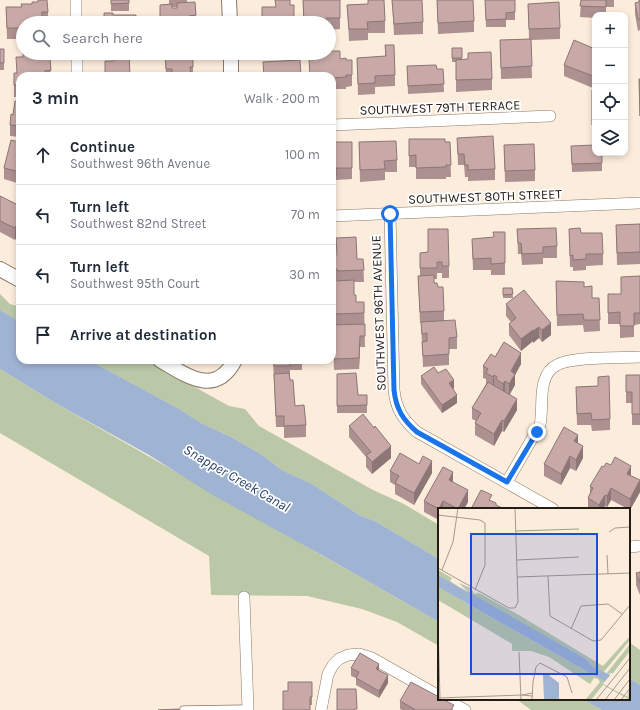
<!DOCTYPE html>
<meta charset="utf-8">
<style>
:root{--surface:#fff;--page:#f6f6f7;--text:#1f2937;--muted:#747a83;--line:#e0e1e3}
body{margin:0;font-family:Karla,sans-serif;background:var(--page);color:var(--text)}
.controls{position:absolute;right:12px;top:12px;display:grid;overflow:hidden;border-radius:8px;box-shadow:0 2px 6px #0003}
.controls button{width:36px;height:36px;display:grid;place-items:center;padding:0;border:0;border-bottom:1px solid var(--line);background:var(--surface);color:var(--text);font:20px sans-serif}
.stop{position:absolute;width:12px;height:12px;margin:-9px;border:3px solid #1a73e8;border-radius:50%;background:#fff}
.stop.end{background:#1a73e8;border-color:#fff;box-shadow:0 1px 4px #0008}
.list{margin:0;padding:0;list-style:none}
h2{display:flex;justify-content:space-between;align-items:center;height:52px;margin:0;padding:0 16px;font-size:17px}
h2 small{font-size:13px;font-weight:400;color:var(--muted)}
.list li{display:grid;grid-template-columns:26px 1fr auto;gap:12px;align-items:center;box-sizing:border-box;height:60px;padding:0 16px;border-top:1px solid var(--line)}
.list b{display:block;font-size:15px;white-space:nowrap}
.list p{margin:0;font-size:13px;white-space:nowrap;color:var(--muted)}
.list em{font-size:13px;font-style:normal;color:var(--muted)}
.icon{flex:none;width:22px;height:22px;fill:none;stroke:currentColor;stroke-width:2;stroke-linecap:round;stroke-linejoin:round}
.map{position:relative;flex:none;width:640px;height:710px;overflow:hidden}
.search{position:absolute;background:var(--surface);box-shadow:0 2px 6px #0003;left:16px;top:16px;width:320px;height:44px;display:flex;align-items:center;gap:10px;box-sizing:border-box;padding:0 14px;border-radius:22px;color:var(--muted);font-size:15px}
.panel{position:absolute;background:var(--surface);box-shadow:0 2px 6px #0003;left:16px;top:72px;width:320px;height:292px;border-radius:12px}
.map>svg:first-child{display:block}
.green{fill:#bac8a8}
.water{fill:#9fb3d3}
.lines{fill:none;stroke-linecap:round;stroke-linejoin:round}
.service-casing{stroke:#8a7965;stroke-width:7}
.minor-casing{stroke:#8a7965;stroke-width:12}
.tertiary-casing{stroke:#8a7965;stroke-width:16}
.service{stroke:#fff;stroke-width:5.5}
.minor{stroke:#fff;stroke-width:11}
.tertiary{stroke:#fff;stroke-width:14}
.wall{fill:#ac9190;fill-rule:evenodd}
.shaded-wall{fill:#8c7676}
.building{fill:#c8a9a8;stroke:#8c7676}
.route{stroke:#1a73e8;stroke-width:5}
.labels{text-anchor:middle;stroke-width:3.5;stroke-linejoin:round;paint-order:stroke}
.street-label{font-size:13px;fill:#241d15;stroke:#fff}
.water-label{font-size:14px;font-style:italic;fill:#263f6a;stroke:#fff}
.inset-road{fill:none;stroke:#a6998c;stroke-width:1}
.view{fill:#1d4ed8;fill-opacity:0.15;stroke:#1d4ed8;stroke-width:2}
.inset-edge{fill:none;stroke:#241d15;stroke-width:2}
</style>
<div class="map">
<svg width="640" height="710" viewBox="0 0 640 710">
<rect width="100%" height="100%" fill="#fcecdb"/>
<path class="green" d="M0,294L10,304L20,307V322L0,310Z
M89,360H146L229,406L245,409L259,426L373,490L404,504L439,525V559L375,521L361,516L312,484L282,470L259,453L233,438L201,423L181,410Z
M0,369L57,404L439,622V646L397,622L362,609L307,596L211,595L209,556L0,433Z
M629,642L640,650V685L629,678Z
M516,699H582L602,710H531Z"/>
<path class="water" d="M0,310L20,322V360H89L181,410L201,423L233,438L259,453L282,470L312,484L361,516L375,521L439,559V622L320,554L211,494L149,455L57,404L0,369Z
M629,678L640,685V710H602L582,699H629Z"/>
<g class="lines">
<defs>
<path id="service" d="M183,709L248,708"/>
<path id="minor" d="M76,0V23
M77,53V76
M332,125L550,116
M390,214L394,390C396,409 403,420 417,432L553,509
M332,216L640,203
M507,482L540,425C543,411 540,396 544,382C546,375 550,368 557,365C571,356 621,358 640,357
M629,547L640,546
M244,597L248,710
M445,699L465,710
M321,710L328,674L333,665L339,659L348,655L359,654L372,658L439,696"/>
<path id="tertiary" d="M229,0L230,23
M231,53V76
M0,269L20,280
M160,360C186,375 215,398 235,360"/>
</defs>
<use href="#service" class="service-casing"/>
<use href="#minor" class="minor-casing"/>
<use href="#tertiary" class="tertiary-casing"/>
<use href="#service" class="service"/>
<use href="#minor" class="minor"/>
<use href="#tertiary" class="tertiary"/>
</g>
<path class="wall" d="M111,0H129V11H111Z
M169,0H187V3L196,15V23H160V5L169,4ZM172,7H177V8H172Z
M303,0L340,18V29L329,30V23H303Z
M368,0L385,21V33H368V40L349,41L347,5L368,4Z
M392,0L423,22V34L394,35Z
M437,0L474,21V32L438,34Z
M485,0L515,12V20H506V27H486Z
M581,0H614V7H606V15H595V18L580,17Z
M639,0H640V30L638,31L635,14V3L639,2Z
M528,4L560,28V39L531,40L532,78L501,79L500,40L529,39Z
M6,7L48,12V23H23V53L45,59H50L51,76H20V97H14V73H16L23,57L22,39H7Z
M385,45L395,75V86L375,87V94L358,95L357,58L385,56Z
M452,48H462V59L492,79V90L456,92V62H452Z
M0,49H4V70H0Z
M595,49L593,88L564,76V65Z
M112,53H136V59L129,60L130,76H105V61H114V60H112Z
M165,53H193V76H166Z
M340,59L346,60H352V86L346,87V89H332V76Z
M407,66L437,69H443L444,92L408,94Z
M592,90H595V133H592Z
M20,102V184L4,179V168L19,142L20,137L10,136V125L13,115Z
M457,138L495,169V180L468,181V177H465L464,165H458Z
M409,139L450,142L451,177H446V179H416V167H409Z
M352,142V179L336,180V187H332V150H335Z
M359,142L397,160V172H385V180L360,182Z
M504,145L535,170V181L505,182Z
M571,146L602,153V171L572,172Z
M0,196L20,206V230L15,240L0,232Z
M640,224V264L617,265L616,225Z
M517,229L557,246V258H543V264L522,265L521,254H518Z
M569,229L581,233L603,254V265L586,266V270L573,271V267H570Z
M336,238L357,259H363L364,282H354V295L356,302H364L365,347H360L359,369L334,370L332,325H335L334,292L337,280H332V255H337Z
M472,239L505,263V275H491V270H473Z
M428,252L449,266V278H442V273H437V279H434V283L438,287L444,311V321L457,337V349H449V365L423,367L421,323H420L418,276H420V253Z
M640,276V324L634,325V337L620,338V324H608V294H621V277Z
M556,281L584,287L592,298H599L600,331L584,332L583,325L557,326Z
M503,288H512L513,298H503Z
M506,304L551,335L542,342L539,338L533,343V341L521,351L509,335V324L511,322L506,316Z
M495,357L521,364L515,375V385L510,394L517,410L504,432L502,431L494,446L475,435V423L476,421L472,419V408L486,384V379L483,378V366Z
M273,360H302V370H290V377L295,406L306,425V437L284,438V427H276Z
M438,373L454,388L452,389L457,403L442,413L421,384V376Z
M337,374L358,395H367V413H337Z
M626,375H640V425H632V403H626Z
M598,377L610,419V430L592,431L591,425H577L576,387L598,386Z
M349,426L391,458L372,474L366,467V457L349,437Z
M578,443L583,458L576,471L570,468L561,485L544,476V464Z
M419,464L432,473L414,505L395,494V485L390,482V471Z
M604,467L631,476L640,492L630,510L629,509H628L611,500L607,507L605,506L603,509H588V498L590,493V486Z
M453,482L468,502L464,509H439V520L424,512V501Z
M640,572V595L636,585V573Z
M351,668L379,670L388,683L379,698L356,685V678L351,676Z
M312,682V705H310L288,691Z
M400,701L454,710H402L400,709Z"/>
<path class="shaded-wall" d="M595,70V82L593,88V76Z
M20,218V230L15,240V228Z
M551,323V335L542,342V330Z
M539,327V338L533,343V331Z
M533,330V341L521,351V339Z
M360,336V347L359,369V358Z
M521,353V364L515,375V385L509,395V384L511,371Z
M494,375V386L493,388V377Z
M454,380V388L449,391V383Z
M505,381V392L503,395V384Z
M457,395V403L442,413V405Z
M517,399V410L504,432V421Z
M502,420V431L494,446V434Z
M578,435V446L574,441Z
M391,446V458L372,474V462Z
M583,446V458L576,471V460Z
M570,456V468L561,485V474Z
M432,461V473L414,505V493Z
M631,466V478L627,474Z
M453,472V484L449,480Z
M640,480V492L630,510V499Z
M611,488V500L607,507V496Z
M468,490V502L464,509H458Z
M605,495V506L603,509H599V505Z
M443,501V509H439V520V509Z
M630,565V577L629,586V575Z
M379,664V671L376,669Z
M388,675V683L379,698V691Z"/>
<path class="building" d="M38,0H47L48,12H42V23H23V37L22,28H7L6,7H22L21,4H32V2H38Z
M111,0H129V3L111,4Z
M275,0H290V5H294V23H262V7H276Z
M303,0H340V18H326V23H304Z
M368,0H384L385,21L367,22L368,29H349L347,5L368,4Z
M392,0H422L423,22L394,24Z
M437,0H473L474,21L438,23Z
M485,0H515V12L506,13V19L486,20Z
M581,0H606V7L580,6Z
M639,0H640V19H638L635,3L639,2Z
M195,2L196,15L189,16V23H163V18H160V5L172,4V8H177V3Z
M559,2L560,28L529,29L528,4Z
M104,13H113V15H136V23H104Z
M531,39L532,66L501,68L500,40Z
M574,40L595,49V70L593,76L564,65Z
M385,45H394L395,75L375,76V83L358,84L357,58L386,56Z
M23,47V53H45V59H50L51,70L45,71V76H20V85H14V73H17L16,57H23Z
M452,48H462V58H452Z
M0,49H4V63H0Z
M329,51H340V59L346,58V60H352V75H346V77L332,78V76H310L309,59H319V53H329Z
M491,52L492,79L456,80V60L468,59V53Z
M114,53H129L130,76H112V73H105V61H114Z
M165,53H193V67H190L191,76H172V69H166Z
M300,60L301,76H264L263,62Z
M436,65L437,69H443L444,84L408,86L407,66Z
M639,79H640V116Z
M592,90H595V125H592Z
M15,101L20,102V126L10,125L11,114L13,115Z
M493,136L495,169L468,170V165H465L464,154H458L457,138Z
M20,137V172L4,168L11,140L19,142Z
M409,139H445V142H450L451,165H446V167L416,168V155L409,156Z
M396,141L397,160L384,161L385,169L360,170L359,142Z
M335,142H352V168H336V176H332V150H335Z
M534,144L535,170L505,171L504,145Z
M595,145V153H602V163L572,164L571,146Z
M0,196L20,206V218L15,228L0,221Z
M640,224V252L617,253L616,225Z
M556,228L557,246L543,247V253L522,254L521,243H518L517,229Z
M580,228L581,233H602L603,254H586V259L573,260V255L570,256L569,229Z
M428,229H448L449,266H442V262H437V268H420V253L428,252Z
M493,232H505V263L491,264V258L473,259L472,239L494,237Z
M356,237L357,259H363L364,270L337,271V269H332V255H337L336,238Z
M434,275V283H437L438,287H443L444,311L420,312L418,276Z
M640,276V313H634V326H620V312L608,313V294H621V277Z
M354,280V295H356V302H364V313L335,314L334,281Z
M556,281L584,282V287L592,286V298H599L600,320H584L583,314L557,315Z
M503,288H512L513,294L503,295Z
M524,290L551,323L542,330L539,327L533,331V330L521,339L509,324L516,318L506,304Z
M455,320L457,337L449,338V354L423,356L422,342L427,341V333L422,334L421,322Z
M365,324V336H360L359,358L334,359L332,325Z
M504,342L521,353L511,371L515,374L509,384L505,381L503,384L496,379L497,377L494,375L493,377L486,373L488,369L483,366L491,354L495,357Z
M273,360H289L290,366H274Z
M434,367L438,373L446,369L454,380L449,383L457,395L442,405L421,376Z
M289,373L290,380H293L295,406L304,405L306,425L284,426V416H276L274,374Z
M356,373L358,395H367V405L337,406V374Z
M626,375H640V414H632V392H626Z
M609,376L610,419L592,420L591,413L577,414L576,387L598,386V377Z
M488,382L517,399L504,421L502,420L494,434L475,423L481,413L472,408Z
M363,414L374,428L375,426L391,446L372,462L366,455L371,452L349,426Z
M564,427L578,435L574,441L583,446L576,460L570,456L561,474L544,464Z
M400,453L419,464L423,456L432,461L414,493L395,483L399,476L390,471Z
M615,457L631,466L627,474L640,480L630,499L611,488L607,496L605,495L599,505L588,498L593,488L590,486L602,466L604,467L606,463L611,465Z
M443,467L453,472L449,480L468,490L458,509L443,501L439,509L424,501Z
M481,490L492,495L489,500L496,503V505L504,509H471Z
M640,572V583L636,573Z
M360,653L379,664L376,669L388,675L379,691L356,678L359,672L351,668Z
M288,682H312V697H310V710H283V691H288Z
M411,682L439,697V699H442L454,705L451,710H416L400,701Z
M337,689H356L357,709H354V710H337Z
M179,709V710H158Z"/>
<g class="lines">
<path class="route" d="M390,214L394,390C396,409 403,420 417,432L507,482L537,432"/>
</g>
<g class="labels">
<g class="street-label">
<text transform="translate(440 107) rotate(-2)" y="5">SOUTHWEST 79TH TERRACE</text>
<text transform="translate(485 196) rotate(-2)" y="5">SOUTHWEST 80TH STREET</text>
<text transform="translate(378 313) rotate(-92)" y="5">SOUTHWEST 96TH AVENUE</text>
</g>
<g class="water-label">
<text transform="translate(237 478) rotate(30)" y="5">Snapper Creek Canal</text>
</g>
</g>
<g transform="translate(438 508)">
<rect width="192" height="192" fill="#fcecdb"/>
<path d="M0,62L14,70L12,73L19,78L0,67ZM21,75L33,80L36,86L41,85L81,107L165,158L192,128V132L165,165L155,159L148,151L34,88ZM0,79L192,188V192L165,177L153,192H147L162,174L160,171L156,170L152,176L111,149L93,143H74V136L0,92ZM192,136V143L175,165L168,166Z" fill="#bac8a8"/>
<path d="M0,67L148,151L155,159L192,176V188L0,79ZM108,165L121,175V192H106L105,167Z" fill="#9fb3d3"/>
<path d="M173,166L192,174L190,189L165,176Z" fill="#fcecdb"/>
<path class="inset-road" d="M0,7L42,12L47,15V57L37,82M78,23L141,21M171,24L177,20L192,19M169,47L170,66M79,52L141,49M0,60L71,100H77L80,94L77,0M4,62L15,34L20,0M110,68L112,108L155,133L163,132L192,97M79,69L192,65M0,113L2,192M133,121L143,98L170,96L184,106M81,144L83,192M94,185L84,187L94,188M0,190L84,187M94,192L95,174L98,159L102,155L129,169L134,185M158,192L192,150M167,192L192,160M176,192L192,171M183,192L192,180"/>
<path class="view" d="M33,26H159V166H33Z"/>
<rect width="192" height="192" class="inset-edge"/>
</g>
</svg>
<div class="controls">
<button>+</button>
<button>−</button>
<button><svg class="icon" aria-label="locate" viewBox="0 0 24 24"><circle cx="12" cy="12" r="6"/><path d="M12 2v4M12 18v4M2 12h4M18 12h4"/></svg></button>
<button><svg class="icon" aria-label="layers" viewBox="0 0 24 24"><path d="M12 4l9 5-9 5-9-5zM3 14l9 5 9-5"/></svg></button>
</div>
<div class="stop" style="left:390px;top:214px"></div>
<div class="stop end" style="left:537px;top:432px"></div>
<div class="search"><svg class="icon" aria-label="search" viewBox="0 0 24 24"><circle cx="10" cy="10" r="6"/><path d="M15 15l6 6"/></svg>Search here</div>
<section class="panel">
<h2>3 min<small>Walk · 200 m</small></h2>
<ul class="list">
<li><svg class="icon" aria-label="ahead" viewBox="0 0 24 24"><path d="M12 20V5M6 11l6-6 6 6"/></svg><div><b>Continue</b><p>Southwest 96th Avenue</p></div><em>100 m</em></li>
<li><svg class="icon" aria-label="left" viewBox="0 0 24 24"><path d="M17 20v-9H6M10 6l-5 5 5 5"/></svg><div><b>Turn left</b><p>Southwest 82nd Street</p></div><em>70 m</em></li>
<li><svg class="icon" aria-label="left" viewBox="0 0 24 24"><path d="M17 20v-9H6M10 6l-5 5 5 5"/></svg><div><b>Turn left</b><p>Southwest 95th Court</p></div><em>30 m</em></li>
<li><svg class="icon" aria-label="arrive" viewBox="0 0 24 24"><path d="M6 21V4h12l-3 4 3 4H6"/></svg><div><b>Arrive at destination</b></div></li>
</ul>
</section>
</div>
